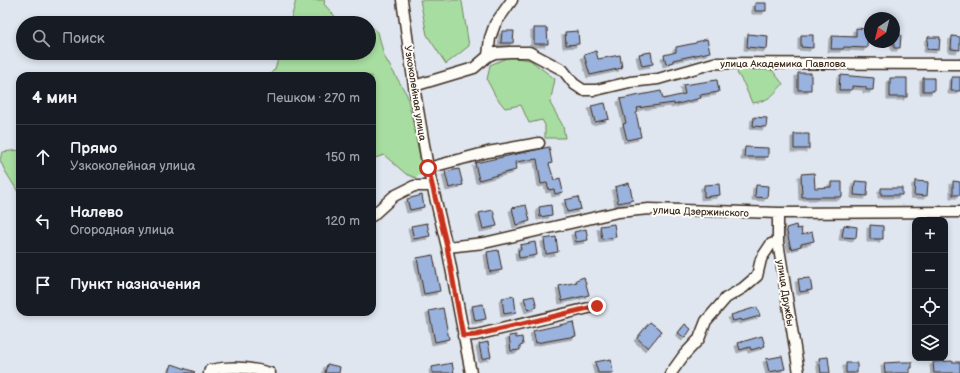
<!DOCTYPE html>
<html lang="ru">
<meta charset="utf-8">
<style>
:root{--surface:#171b24;--page:#242831;--text:#f1f3f6;--muted:#9ea1a6;--line:#363941}
body{margin:0;font-family:"Balsamiq Sans",sans-serif;background:var(--page);color:var(--text)}
.controls{position:absolute;right:12px;bottom:12px;display:grid;overflow:hidden;border-radius:8px;box-shadow:0 2px 6px #0003}
.controls button{width:36px;height:36px;display:grid;place-items:center;padding:0;border:0;border-bottom:1px solid var(--line);background:var(--surface);color:var(--text);font:20px sans-serif}
.compass{position:absolute;left:864px;top:12px;width:36px;height:36px;border-radius:50%;background:var(--surface);box-shadow:0 2px 6px #0003;rotate:215deg}
.stop{position:absolute;width:12px;height:12px;margin:-9px;border:3px solid #c8321e;border-radius:50%;background:#fff}
.stop.end{background:#c8321e;border-color:#fff;box-shadow:0 1px 4px #0008}
.list{margin:0;padding:0;list-style:none}
h2{display:flex;justify-content:space-between;align-items:center;height:52px;margin:0;padding:0 16px;font-size:17px}
h2 small{font-size:13px;font-weight:400;color:var(--muted)}
.list li{display:grid;grid-template-columns:26px 1fr auto;gap:12px;align-items:center;box-sizing:border-box;height:64px;padding:0 16px;border-top:1px solid var(--line)}
.list b{display:block;font-size:15px;white-space:nowrap}
.list p{margin:0;font-size:13px;white-space:nowrap;color:var(--muted)}
.list em{font-size:13px;font-style:normal;color:var(--muted)}
.icon{flex:none;width:22px;height:22px;fill:none;stroke:currentColor;stroke-width:2;stroke-linecap:round;stroke-linejoin:round}
.map{position:relative;flex:none;width:960px;height:373px;overflow:hidden}
.search{position:absolute;background:var(--surface);box-shadow:0 2px 6px #0003;left:16px;top:16px;width:360px;height:44px;display:flex;align-items:center;gap:10px;box-sizing:border-box;padding:0 14px;border-radius:22px;color:var(--muted);font-size:15px}
.panel{position:absolute;background:var(--surface);box-shadow:0 2px 6px #0003;left:16px;top:72px;width:360px;height:244px;border-radius:12px}
.map>svg:first-child{display:block}
.green{fill:#a7dda0;stroke:#71845f}
.building{fill:#99b2de;stroke:#3b2a1e;filter:url(#shadow)}
.lines{fill:none;stroke-linecap:round;stroke-linejoin:round}
.minor-casing{stroke:#3b2a1e;stroke-width:13}
.minor{stroke:#fdfcf7;stroke-width:10}
.route{stroke:#c8321e;stroke-width:5}
.labels{text-anchor:middle;stroke-width:4;stroke-linejoin:round;paint-order:stroke}
.street-label{font-size:10px;fill:#3b2a1e;stroke:#fdfcf7}
</style>
<div class="map">
<svg width="960" height="373" viewBox="0 0 960 373">
<defs>
<filter id="shadow"><feDropShadow dx="-3" dy="3" stdDeviation="0" flood-color="#0004"/></filter>
</defs>
<rect width="100%" height="100%" fill="#dfe6f0"/>
<filter id="ink" filterUnits="userSpaceOnUse"><feTurbulence type="fractalNoise" baseFrequency=".025" numOctaves="2"/><feDisplacementMap in="SourceGraphic" scale="8" xChannelSelector="R" yChannelSelector="G"/><feConvolveMatrix kernelMatrix="1 2 1 2 8 2 1 2 1" color-interpolation-filters="sRGB"/></filter>
<g filter="url(#ink)">
<path class="green" d="M296,0H325L324,4L341,23H290Z
M420,0H461L462,2L469,46L446,64L427,35Z
M369,25L378,32L384,56L407,95L423,171L416,178L406,174L384,155L372,159V76H268L275,69L280,53H369Z
M509,57L530,60L555,79L550,103L563,126L565,138H545V125L542,120L529,123L521,105L505,108L496,97L487,80L490,65Z
M741,68L772,70L783,84C772,96 769,101 752,103L744,84L737,73Z
M20,150V195L5,171L0,160L2,152Z"/>
<path class="building" d="M755,3H766V11H755Z
M534,28H547L548,44H534Z
M856,28L868,29L867,48L844,47L843,49H831L832,36L856,37Z
M502,31H514L513,43H501Z
M578,31L579,44L566,45L565,32Z
M748,34L768,36L767,49L747,47Z
M801,35H813V48L801,47Z
M894,35H901L900,48H894Z
M952,36L960,37V50L951,49Z
M928,37H940L939,50L927,49Z
M707,39L710,52L673,60V62L666,64L664,55L676,52V47L696,43V42Z
M596,51L598,59L620,55L622,68L590,75L584,55Z
M651,52L653,64L642,66L639,54Z
M798,73H811V90H798Z
M840,75L874,78L873,90H866V87L852,86V90H839Z
M952,77H960V91H951Z
M890,78H907V97H890Z
M923,78H934V91H923Z
M717,80L719,92L700,95L701,98L674,105V103L637,108L638,112L636,113L641,137L627,140L623,124L626,123L620,99L661,91L663,99L685,94L683,85Z
M605,103L609,119L595,122L591,106Z
M754,117L767,118L766,127L753,126Z
M794,134H809V149H794Z
M549,147L552,163L549,164L554,180L560,178L563,192L555,194L554,189L549,190L547,183L541,184L537,159L515,162L516,170L479,180L475,163Z
M745,147L768,148V157H744Z
M459,169L463,185L449,188L445,172Z
M814,173L815,188L831,187V182H842V197H802L801,174Z
M855,181L868,182L867,196L854,195Z
M915,181L928,182L927,196L914,195Z
M953,181L960,182V195H953Z
M629,183L633,200L618,203L615,187Z
M719,184L720,195L704,197V185Z
M756,185L768,186L767,198L755,197Z
M881,188H902V195H881Z
M422,195L424,207L410,210L407,199Z
M578,197L581,209L567,212L565,200Z
M526,205L530,221L516,225L512,208Z
M551,205L552,215L540,217L539,207Z
M493,210L497,226L483,229L479,213Z
M427,223L430,236L414,239L411,226Z
M614,224L616,237L602,239L600,226Z
M796,225L797,229L801,228L802,235L812,232L814,241L801,244V246L791,249L786,228Z
M844,225L857,227L856,238L842,237Z
M870,225L883,226V239H870Z
M586,229L588,240L576,242L574,232Z
M556,237L558,252L546,254L544,239Z
M535,242L537,255L519,258L518,250H521L520,245Z
M498,250L502,270L490,272L487,252Z
M433,255L440,291L424,294L417,258Z
M584,277L589,295L562,301L559,286L577,282L576,280Z
M810,278L812,290L800,292L798,279Z
M514,296L516,312L504,314L502,298Z
M534,296L537,307L528,310L524,298Z
M483,304L486,319L475,321L472,306Z
M757,307L760,316L742,321L741,319L733,321L731,315Z
M443,308L449,339L435,342L429,311Z
M573,322L576,336L536,343L533,331Z
M650,322L662,331L648,348L637,338Z
M685,324L691,329L685,338L678,333Z
M516,335V338L522,337L523,345L520,346V350L511,351L509,336Z
M762,336L765,346L751,350L750,347L740,350L738,343Z
M488,342L491,357L482,359L479,344Z
M782,356L785,369L769,372L766,359Z
M828,357L830,373H821L819,358Z
M611,359L613,373H598L595,362Z
M952,361V362H960V373H934L933,362Z
M902,362H912V368H910V373H885L884,363Z
M452,363L454,373H433L432,367Z
M846,363H857V373H846Z
M172,364L195,372L194,373H169Z
M327,364L340,367L339,373H325Z"/>
<g class="lines">
<defs>
<path id="minor" d="M402,0L414,86L428,168L447,247L471,373
M488,56L490,38L495,24L512,0
M414,86L474,68L488,56L495,53L510,52H529L563,70L574,84L583,90H596L630,82L658,79L714,63L960,64
M428,168L488,152L539,143
M778,213V242L799,373
M372,216L394,196L414,186H432
M447,247L484,243L618,212L649,209L778,213L960,212
M463,336L476,335L597,306
M209,373L210,370C230,366 250,367 270,373
M671,373L684,355L699,339L706,321L726,298L743,288L757,276L761,259L771,244L778,242"/>
</defs>
<use href="#minor" class="minor-casing"/>
<use href="#minor" class="minor"/>
</g>
</g>
<g class="lines" filter="url(#ink)">
<path class="route" d="M428,168L447,247L463,336L476,335L597,306"/>
</g>
<g class="labels">
<g class="street-label">
<text x="783" y="67">улица Академика Павлова</text>
<text transform="translate(416 93) rotate(81)" y="4">Узкоколейная улица</text>
<text transform="translate(701 211) rotate(2)" y="4">улица Дзержинского</text>
<text transform="translate(786 293) rotate(81)" y="4">улица Дружбы</text>
</g>
</g>
</svg>
<div class="controls">
<button>+</button>
<button>−</button>
<button><svg class="icon" aria-label="locate" viewBox="0 0 24 24"><circle cx="12" cy="12" r="6"/><path d="M12 2v4M12 18v4M2 12h4M18 12h4"/></svg></button>
<button><svg class="icon" aria-label="layers" viewBox="0 0 24 24"><path d="M12 4l9 5-9 5-9-5zM3 14l9 5 9-5"/></svg></button>
</div>
<svg class="compass" viewBox="-18 -18 36 36"><path d="M0-13l5 13h-10z" fill="#e53935"/><path d="M0 13l5-13h-10z" fill="#9ea1a6"/></svg>
<div class="stop" style="left:428px;top:168px"></div>
<div class="stop end" style="left:597px;top:306px"></div>
<div class="search"><svg class="icon" aria-label="search" viewBox="0 0 24 24"><circle cx="10" cy="10" r="6"/><path d="M15 15l6 6"/></svg>Поиск</div>
<section class="panel">
<h2>4 мин<small>Пешком · 270 m</small></h2>
<ul class="list">
<li><svg class="icon" aria-label="ahead" viewBox="0 0 24 24"><path d="M12 20V5M6 11l6-6 6 6"/></svg><div><b>Прямо</b><p>Узкоколейная улица</p></div><em>150 m</em></li>
<li><svg class="icon" aria-label="left" viewBox="0 0 24 24"><path d="M17 20v-9H6M10 6l-5 5 5 5"/></svg><div><b>Налево</b><p>Огородная улица</p></div><em>120 m</em></li>
<li><svg class="icon" aria-label="arrive" viewBox="0 0 24 24"><path d="M6 21V4h12l-3 4 3 4H6"/></svg><div><b>Пункт назначения</b></div></li>
</ul>
</section>
</div>
